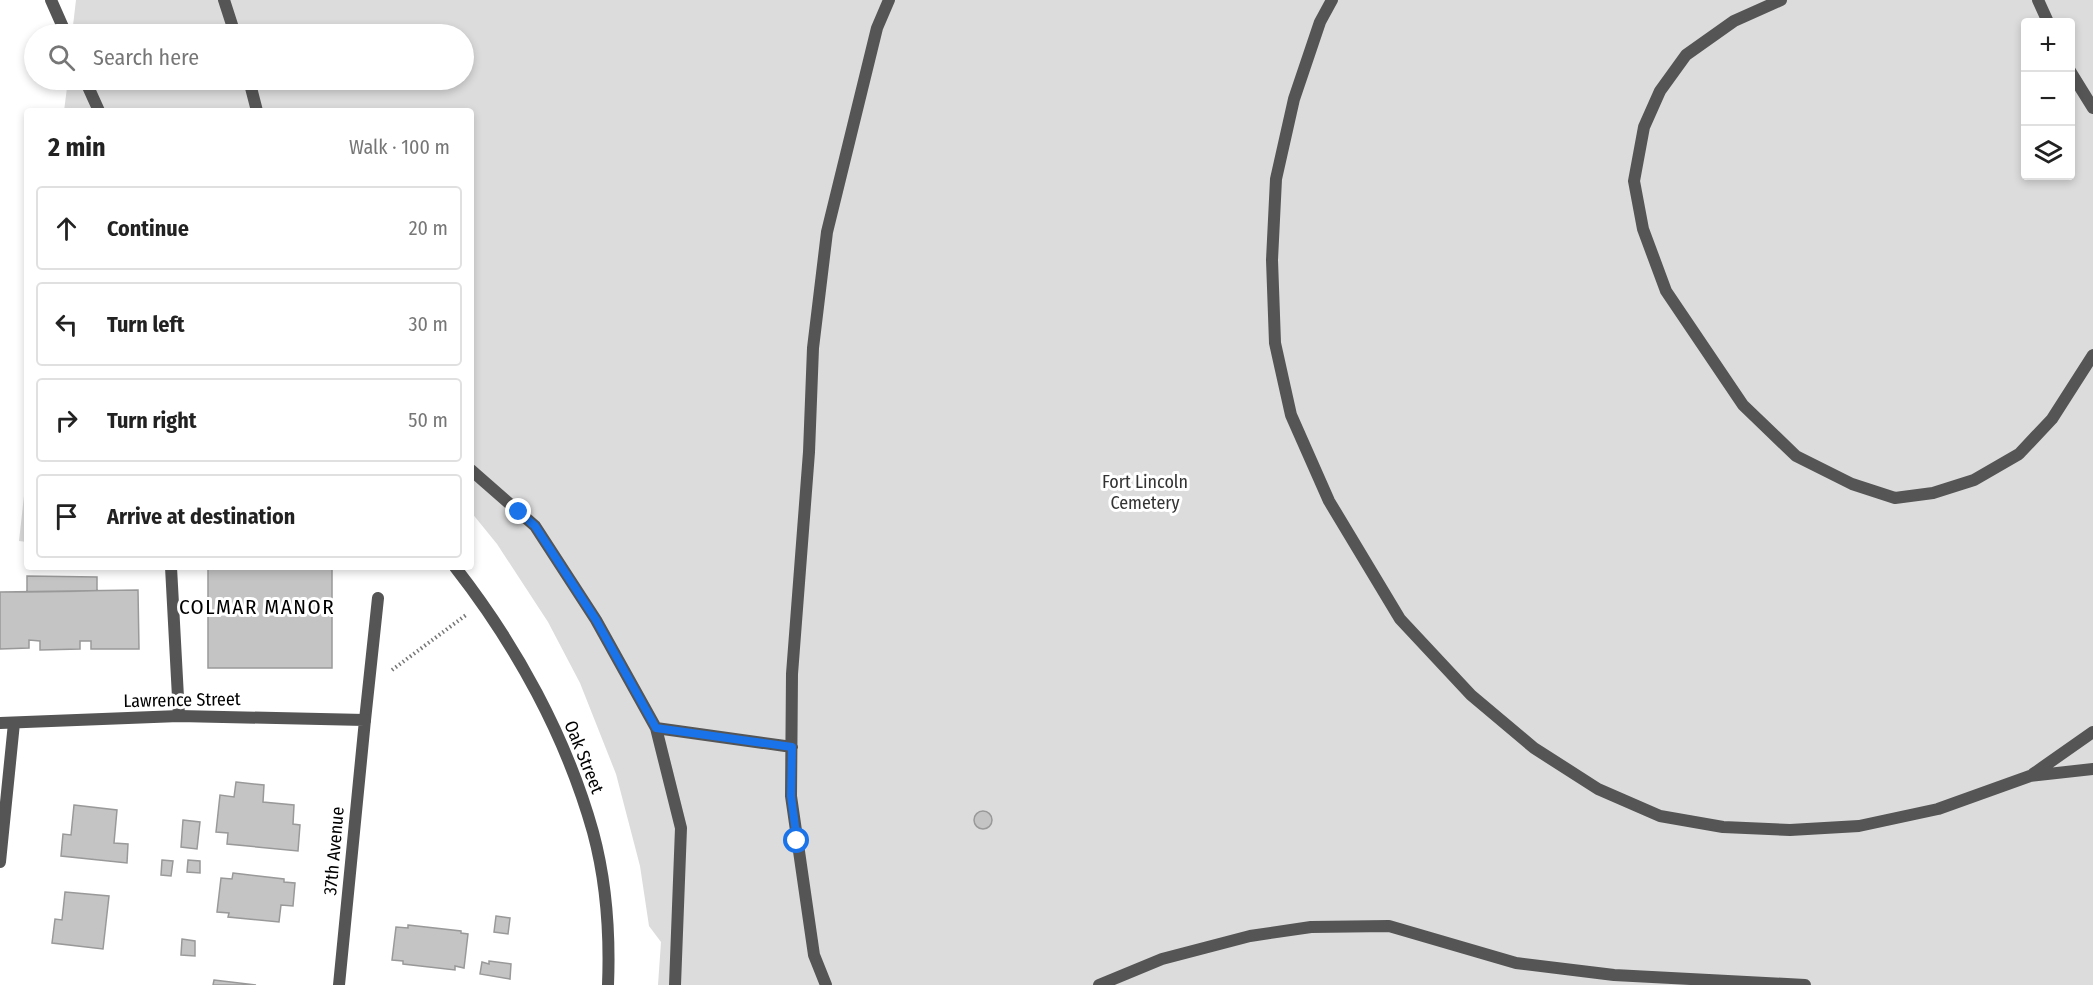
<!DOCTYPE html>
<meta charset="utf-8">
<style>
:root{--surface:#fff;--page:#f6f6f6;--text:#222;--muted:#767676;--line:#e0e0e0}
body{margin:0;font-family:"Fira Sans Condensed",sans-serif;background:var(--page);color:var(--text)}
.controls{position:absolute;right:18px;top:18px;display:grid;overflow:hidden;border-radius:6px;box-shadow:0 3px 9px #0003}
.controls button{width:54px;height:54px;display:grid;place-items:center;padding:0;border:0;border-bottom:2px solid var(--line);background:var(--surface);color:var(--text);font:30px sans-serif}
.stop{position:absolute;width:18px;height:18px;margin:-14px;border:4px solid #1a73e8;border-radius:50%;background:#fff}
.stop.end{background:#1a73e8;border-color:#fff;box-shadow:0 2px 6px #0008}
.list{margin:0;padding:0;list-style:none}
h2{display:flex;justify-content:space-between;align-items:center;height:78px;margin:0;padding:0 24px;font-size:26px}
h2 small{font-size:20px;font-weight:400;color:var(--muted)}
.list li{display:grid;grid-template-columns:39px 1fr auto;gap:18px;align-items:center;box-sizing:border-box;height:84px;margin:0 12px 12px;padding:0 12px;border:2px solid var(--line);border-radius:6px}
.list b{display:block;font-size:22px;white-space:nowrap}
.list em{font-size:20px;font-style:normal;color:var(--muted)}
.icon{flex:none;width:33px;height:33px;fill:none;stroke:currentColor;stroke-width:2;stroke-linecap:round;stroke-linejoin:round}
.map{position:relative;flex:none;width:2093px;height:985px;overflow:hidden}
.search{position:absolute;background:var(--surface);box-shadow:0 3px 9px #0003;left:24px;top:24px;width:450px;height:66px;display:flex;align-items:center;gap:15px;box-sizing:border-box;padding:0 21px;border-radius:33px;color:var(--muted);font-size:22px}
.panel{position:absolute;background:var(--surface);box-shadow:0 3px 9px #0003;left:24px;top:108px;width:450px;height:462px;border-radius:6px}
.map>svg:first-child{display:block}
.green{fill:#dcdcdc;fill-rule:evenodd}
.building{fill:#c4c4c4;stroke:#999;stroke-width:1.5}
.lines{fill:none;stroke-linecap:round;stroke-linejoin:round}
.path{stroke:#777;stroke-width:4;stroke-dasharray:1.5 3;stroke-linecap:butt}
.service{stroke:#555;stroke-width:12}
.minor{stroke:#555;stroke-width:12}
.route{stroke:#1a73e8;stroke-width:8}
.labels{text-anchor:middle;stroke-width:6;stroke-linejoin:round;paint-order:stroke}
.park-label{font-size:18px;fill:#333;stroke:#fff}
.street-label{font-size:18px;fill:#000;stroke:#fff}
.quarter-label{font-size:21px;letter-spacing:1.5px;fill:#000;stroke:#fff}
</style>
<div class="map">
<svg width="2093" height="985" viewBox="0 0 2093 985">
<rect width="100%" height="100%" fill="#fff"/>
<path class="green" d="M76,0H2093V985H658L661,942L649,926L640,866L616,774L580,683L548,622L497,544L471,512V111H64L68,80H464V34H72ZM2026,22H2070V176H2026Z
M27,469V542L19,541Z"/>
<path class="building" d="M208,567H332V668H208Z
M27,576L97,577V591L27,592Z
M138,590L139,649H91V641H80V649L40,650V641L29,640V648L0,649V592Z
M236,782L264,785L263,802L294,805L293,824L300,825L298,851L227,844L228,833L216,832L220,795L234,797Z
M74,805L117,810L114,843L128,844L127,863L61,856L63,834L71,835Z
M974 820a9 9 0 1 1 18 0a9 9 0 1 1-18 0Z
M183,820L200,822L197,849L181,847Z
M162,860L173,861L171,876L161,875Z
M188,860L200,861V873L187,872Z
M233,873L284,879V882L295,883L293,906L281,905L279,922L228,917L229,913L217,912L221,878L232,879Z
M65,892L109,896L103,949L52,943L55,919L62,920Z
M496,916L510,918L508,934L494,932Z
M408,925L461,931V933L468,934L464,968L455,966V970L403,964V961L392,960L396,927L408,928Z
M182,939L195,941V956L181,955Z
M489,961L511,964L510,979L480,974L482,962L489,964Z
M214,980L256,985H213Z"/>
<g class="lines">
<path class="path" d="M392,670L466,615"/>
<path class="service" d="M224,0L235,34
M1332,0L1320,22L1294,99L1276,179L1272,260L1275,343L1291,415L1329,501L1400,619L1471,695L1534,748L1598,789L1660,816L1723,827L1790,830L1859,826L1938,809L2030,776L2093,769
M1781,0L1734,21L1686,55L1660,91L1644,127L1634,181L1643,229L1666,291L1743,405L1796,456L1852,484L1895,498L1933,493L1974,480L2019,454L2052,419L2093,355
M2038,0L2048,22
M2070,71L2093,108
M249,80L257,111
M471,470L535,526L596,620L656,728L681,828L675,985
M171,567L179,716
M365,720L378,598
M656,728L792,747
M2033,774L2093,732
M826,985L814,955L791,796L792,674L809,452L813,348L827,232L877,28L889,0
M1099,985L1162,959L1250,936L1311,927L1389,926L1516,963L1614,975L1805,985"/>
<path class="minor" d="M51,0L66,34
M85,80L99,111
M455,567C516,645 566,736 593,832C606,880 610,935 608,985
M0,723L179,716L365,720L339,985
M0,862L14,723"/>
</g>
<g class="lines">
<path class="route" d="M519,512L535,526L596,620L656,728L792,747L791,796L797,841"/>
</g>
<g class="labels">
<g class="park-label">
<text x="1145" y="488">Fort Lincoln<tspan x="1145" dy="21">Cemetery</tspan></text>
</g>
<g class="street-label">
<text transform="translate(182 700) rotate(-1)" y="6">Lawrence Street</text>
<text transform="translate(584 757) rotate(68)" y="6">Oak Street</text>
<text transform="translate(334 851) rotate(-85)" y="6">37th Avenue</text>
</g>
<g class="quarter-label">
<text x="257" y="614">COLMAR MANOR</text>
</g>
</g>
</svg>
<div class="controls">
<button>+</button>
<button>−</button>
<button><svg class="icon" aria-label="layers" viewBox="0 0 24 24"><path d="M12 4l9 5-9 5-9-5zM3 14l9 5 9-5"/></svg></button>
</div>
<div class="stop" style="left:797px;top:841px"></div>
<div class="stop end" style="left:519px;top:512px"></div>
<div class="search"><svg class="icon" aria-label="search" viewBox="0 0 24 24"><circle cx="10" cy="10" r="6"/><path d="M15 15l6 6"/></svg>Search here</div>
<section class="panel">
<h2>2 min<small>Walk · 100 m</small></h2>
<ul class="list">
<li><svg class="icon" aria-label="ahead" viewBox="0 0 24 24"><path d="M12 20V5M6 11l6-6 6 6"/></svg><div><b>Continue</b></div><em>20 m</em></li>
<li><svg class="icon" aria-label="left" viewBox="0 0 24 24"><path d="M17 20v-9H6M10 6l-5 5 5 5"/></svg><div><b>Turn left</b></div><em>30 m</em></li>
<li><svg class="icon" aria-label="right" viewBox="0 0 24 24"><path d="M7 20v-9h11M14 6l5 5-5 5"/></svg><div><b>Turn right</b></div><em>50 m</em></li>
<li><svg class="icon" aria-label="arrive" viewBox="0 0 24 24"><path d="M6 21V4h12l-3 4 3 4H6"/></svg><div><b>Arrive at destination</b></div></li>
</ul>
</section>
</div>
